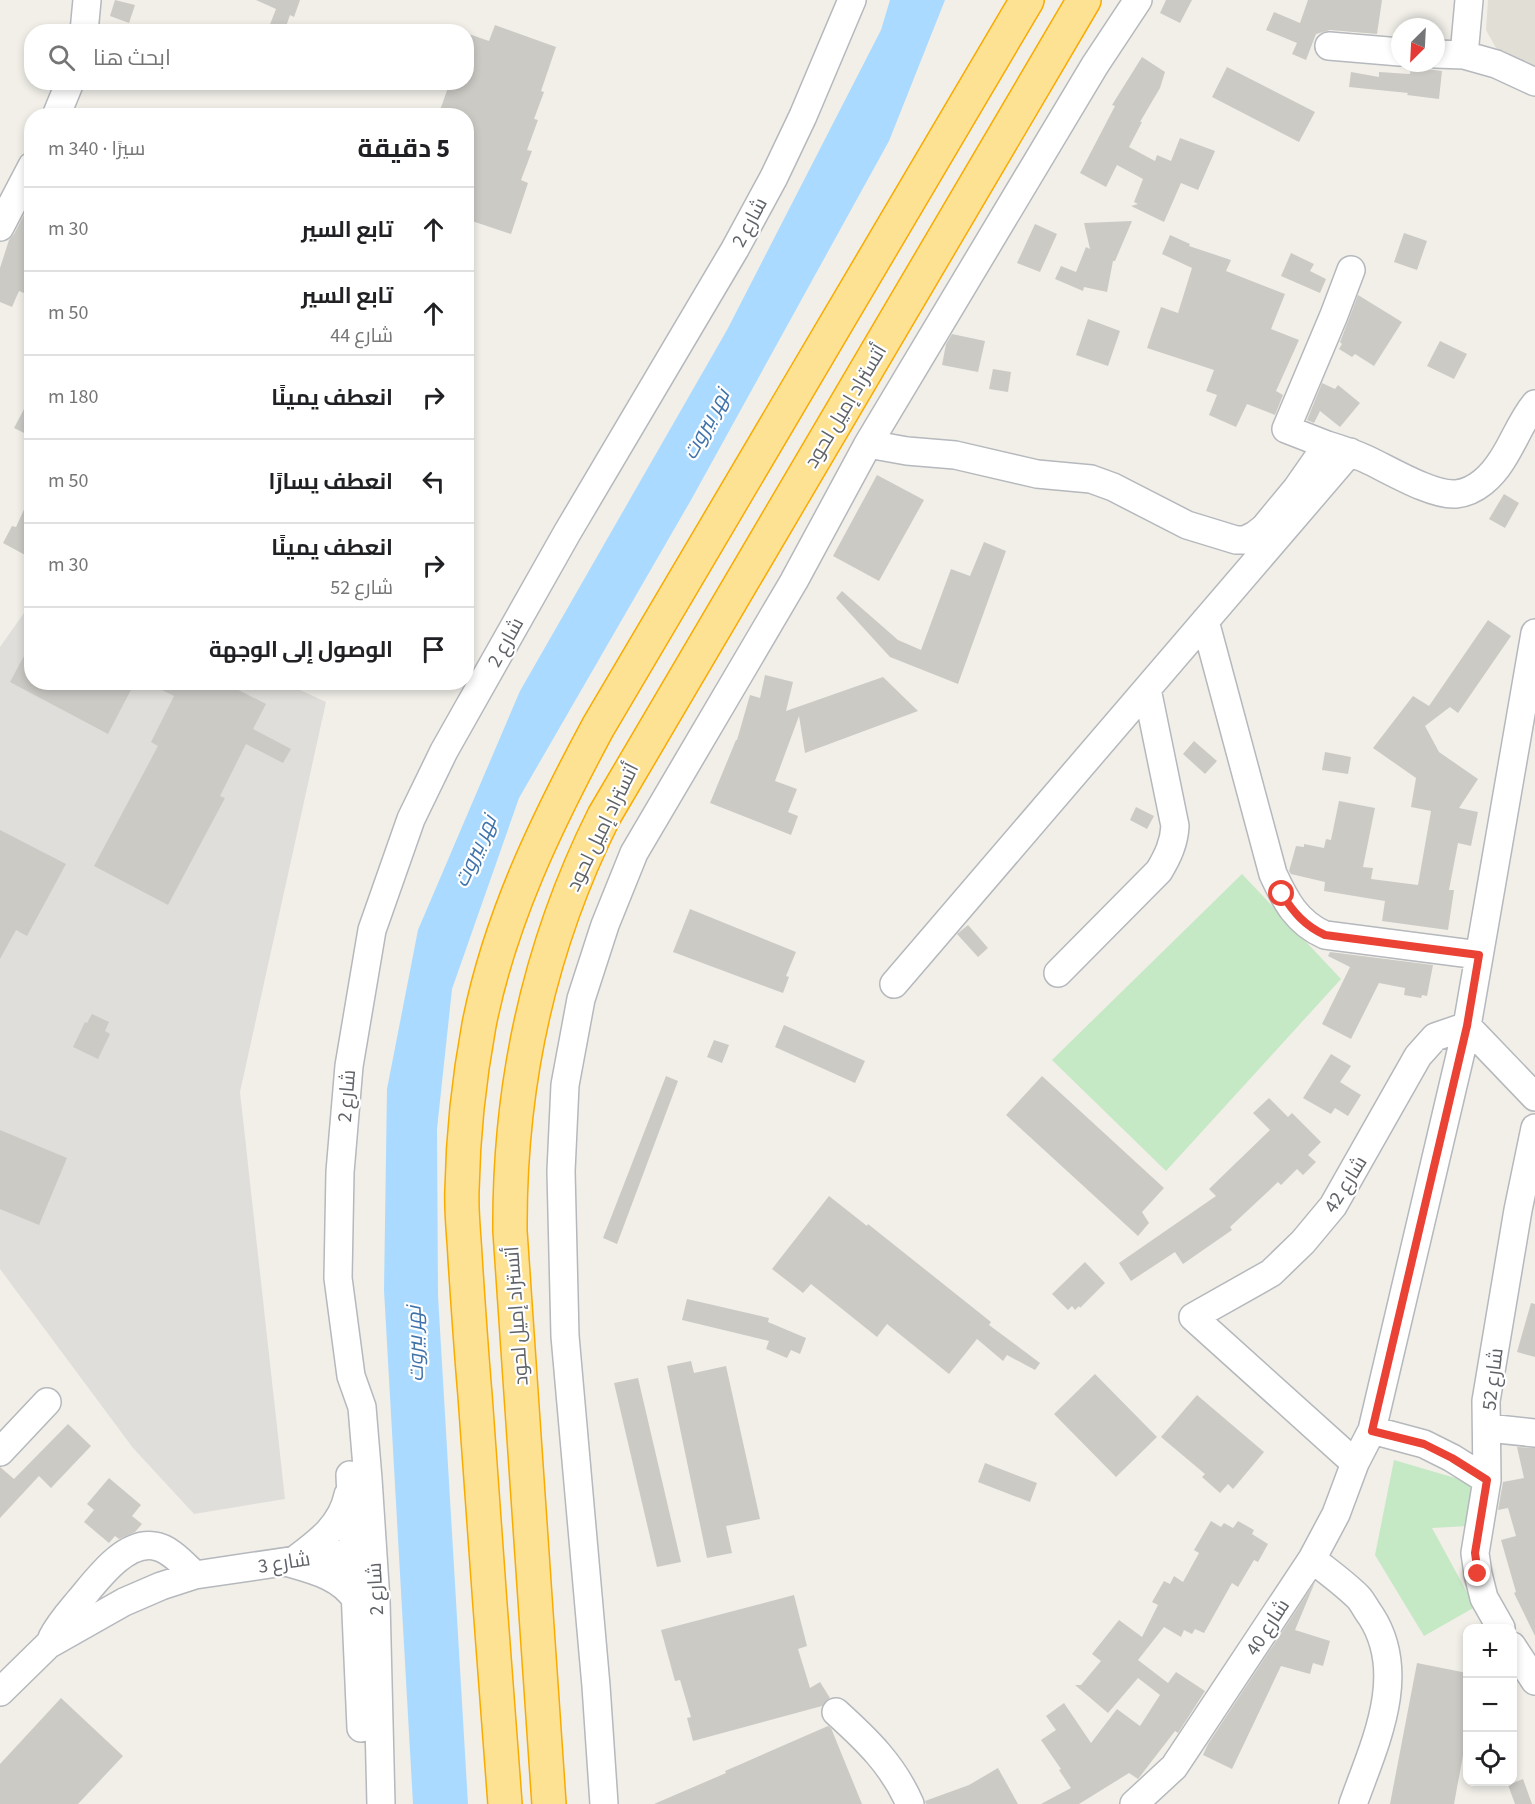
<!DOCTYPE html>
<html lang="ar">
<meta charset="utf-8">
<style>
:root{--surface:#fff;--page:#f6f6f6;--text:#202124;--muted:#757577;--line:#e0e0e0}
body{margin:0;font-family:"Source Sans 3",Cairo,sans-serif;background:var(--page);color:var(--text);direction:rtl}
.controls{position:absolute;right:18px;bottom:18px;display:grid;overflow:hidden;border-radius:12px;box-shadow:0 3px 9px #0003}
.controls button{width:54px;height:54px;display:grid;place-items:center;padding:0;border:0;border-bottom:2px solid var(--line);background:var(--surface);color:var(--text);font:30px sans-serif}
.compass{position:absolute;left:1391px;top:18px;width:54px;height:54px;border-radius:50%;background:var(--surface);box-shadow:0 3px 9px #0003;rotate:204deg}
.stop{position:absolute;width:18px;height:18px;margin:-14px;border:4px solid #ea4335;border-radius:50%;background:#fff}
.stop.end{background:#ea4335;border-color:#fff;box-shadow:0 2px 6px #0008}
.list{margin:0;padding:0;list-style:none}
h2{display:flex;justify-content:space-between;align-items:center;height:78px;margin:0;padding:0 24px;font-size:26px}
h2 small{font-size:20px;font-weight:400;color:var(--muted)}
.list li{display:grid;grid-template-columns:39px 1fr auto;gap:18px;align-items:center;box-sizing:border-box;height:84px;padding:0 24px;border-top:2px solid var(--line)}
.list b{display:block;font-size:22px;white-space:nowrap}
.list p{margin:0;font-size:20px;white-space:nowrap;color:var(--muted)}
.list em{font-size:20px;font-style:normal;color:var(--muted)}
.icon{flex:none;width:33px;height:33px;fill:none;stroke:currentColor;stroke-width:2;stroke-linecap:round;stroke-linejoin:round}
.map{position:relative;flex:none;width:1535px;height:1804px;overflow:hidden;direction:ltr}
.search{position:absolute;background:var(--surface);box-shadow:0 3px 9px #0003;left:24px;top:24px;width:450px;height:66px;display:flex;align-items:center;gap:15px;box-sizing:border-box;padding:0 21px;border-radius:24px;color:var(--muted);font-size:22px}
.panel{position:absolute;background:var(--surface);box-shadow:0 3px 9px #0003;left:24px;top:108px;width:450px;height:582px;border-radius:24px;direction:rtl}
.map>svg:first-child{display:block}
.industrial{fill:#e0deda}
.education{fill:#e1ded6}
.green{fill:#c5e8c5}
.water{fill:#aadaff}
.building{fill:#cccac5}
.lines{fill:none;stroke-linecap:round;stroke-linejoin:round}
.minor-casing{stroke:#b5b8bc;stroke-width:30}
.highway-casing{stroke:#f9ab00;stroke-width:36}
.minor{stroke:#fff;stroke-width:27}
.highway{stroke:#fde293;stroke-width:33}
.route{stroke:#ea4335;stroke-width:8}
.labels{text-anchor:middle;stroke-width:4.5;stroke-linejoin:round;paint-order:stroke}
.street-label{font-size:20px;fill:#5f6368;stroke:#fff}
.water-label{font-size:21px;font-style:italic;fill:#4174aa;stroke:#fff}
</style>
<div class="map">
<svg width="1535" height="1804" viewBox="0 0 1535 1804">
<rect width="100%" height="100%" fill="#f1efe8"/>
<path class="industrial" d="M31,603L32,682L285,683L326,702L240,1092L285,1499L194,1514L133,1448L0,1269V647Z"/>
<path class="education" d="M1488,0H1535V72L1496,48L1486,30Z"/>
<path class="green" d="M1242,874L1341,979L1166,1171L1052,1060Z
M1394,1460L1479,1485L1468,1526L1432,1528L1475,1607L1424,1636L1375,1555Z"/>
<path class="water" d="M890,0H945L889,141L691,500L519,798L452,989L437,1129L438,1296L468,1804H413L384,1290L387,1089L418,930L520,691L727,330L881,30Z"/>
<path class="building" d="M115,0L135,5L129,23L110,16Z
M256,0H300L294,17L290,15L284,32L269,27L276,9Z
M1166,0H1192L1180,23L1160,13Z
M1308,0H1382L1377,34L1330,30L1316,34L1306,60L1292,54L1297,43L1266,30L1274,12L1300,23Z
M495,25L556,47L541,91L544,92L534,119L538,120L527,150L532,151L521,180L528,183L511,234L466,219V116H438L450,82H466V33L489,41Z
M1142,57L1165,72L1160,88L1140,122H1142L1129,147L1155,161L1157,155L1171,161L1180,138L1215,151L1198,190L1181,183L1164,222L1131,206L1138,204L1134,202L1143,179L1117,165L1106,187L1080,173L1115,106L1112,105Z
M1227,67L1315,112L1299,142L1212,97Z
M1411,67L1442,71L1439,99L1407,95L1408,93L1349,87L1351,72L1379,77V72L1410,74Z
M27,209L32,210V276L24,293L19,291L12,307L0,302V268L9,240L14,234Z
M1132,221L1115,261H1113L1107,292L1084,287L1083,291L1055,279L1061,266L1076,272L1086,247L1090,249L1084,223Z
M1035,224L1057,234L1040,272L1017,263Z
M1404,233L1427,241L1417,270L1394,262Z
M1170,235L1190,244L1189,246L1231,260L1226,271L1285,294L1271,329L1299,340L1276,391L1283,395L1275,415L1247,404L1236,427L1209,415L1217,395L1206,391L1214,370L1147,348L1161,307L1178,313L1192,268L1162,254Z
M1291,253L1314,264L1310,271L1326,279L1320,293L1281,276Z
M1358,295L1402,322L1374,366L1355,354L1352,357L1339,349L1342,344L1340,342Z
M1088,319L1120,331L1108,366L1076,355Z
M952,334L985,341L978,372L942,365L946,344Z
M1440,341L1467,354L1454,379L1427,366Z
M993,369L1011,372L1008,392L989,389Z
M1322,383L1335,389L1338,385L1360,403L1340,427L1320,411L1314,423L1307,420Z
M32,394V437L14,428Z
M877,475L924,500L879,581L833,556Z
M32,492V548L27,556L3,543L12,526L16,527Z
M1504,494L1519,503L1505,528L1489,519Z
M984,542L1006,551L958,684L890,657L836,598L842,591L898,640L921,650L951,569L970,576Z
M1488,620L1511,636L1458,713L1450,707L1425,726L1439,752L1478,779L1459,808L1478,812L1471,846L1458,843L1449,890H1454L1448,930L1382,921L1385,901L1324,891L1325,882L1291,874L1289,871L1296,846L1304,847V844L1324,848L1326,839L1331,840L1339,801L1375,808L1363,867L1373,868L1371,879L1418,885L1431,811L1411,807L1416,778L1373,748L1413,696L1429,706Z
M32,641V682H135L108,734L10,682Z
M765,675L793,682L786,711L883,677L918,711L805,753L799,716L775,781L797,789L788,812L798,816L791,835L710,803L736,740H737L750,695L760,698Z
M146,682H223L266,704L253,729L291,749L283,763L246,744L220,796L225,798L168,905L94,866L158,746L151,742L174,696Z
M1194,741L1217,761L1205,774L1183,754Z
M1325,752L1351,757L1348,774L1322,770Z
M1136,807L1154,816L1147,829L1130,820Z
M0,830L66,864L27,936L16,930L0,959Z
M690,909L796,952L786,976L789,977L783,993L673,952Z
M968,925L988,948L978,957L957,934Z
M1330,952L1433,965L1427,996L1422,995L1421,998L1404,995L1405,988L1379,983L1351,1039L1322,1024L1350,967L1328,956Z
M92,1014L109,1022L105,1031L110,1034L98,1059L73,1047L85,1022L87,1023Z
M784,1025L865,1061L855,1083L775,1047Z
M714,1040L729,1045L722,1063L707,1057Z
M1331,1054L1351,1066L1340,1082L1361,1095L1348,1116L1335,1108L1331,1114L1303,1098Z
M666,1076L678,1081L617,1244L603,1238Z
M1042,1076L1164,1188L1142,1212L1149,1223L1138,1236L1006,1115Z
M1269,1098L1288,1117L1292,1113L1321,1142L1308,1155L1316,1162L1303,1175L1297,1169L1281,1185L1278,1182L1230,1227L1232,1230L1183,1264L1175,1252L1131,1281L1119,1263L1216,1196L1209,1189L1270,1130L1253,1113Z
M0,1130L67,1158L39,1225L0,1209Z
M829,1196L867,1226L868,1224L991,1322L989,1325L1040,1363L1035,1370L1007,1355L1003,1361L977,1339L949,1374L887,1324L877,1337L811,1284L803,1293L772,1269Z
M1085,1262L1105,1283L1080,1308L1079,1306L1075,1310L1072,1306L1068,1310L1052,1294Z
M687,1299L769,1318L768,1322L806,1338L800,1354L791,1350L787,1358L766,1349L769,1341L682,1320Z
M1531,1303L1535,1304V1357L1517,1352Z
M691,1361L694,1373L726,1366L760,1519L726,1526L732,1553L707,1558L667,1366Z
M1095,1374L1157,1437L1116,1477L1054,1414Z
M638,1378L681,1562L657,1567L614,1383Z
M1197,1395L1264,1452L1233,1489L1228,1484L1220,1493L1202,1477L1205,1474L1161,1437Z
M68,1424L91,1446L51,1488L39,1476L0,1518V1467L14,1479Z
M1517,1447L1535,1448V1636L1514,1593L1516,1592L1501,1540L1516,1536L1508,1508L1498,1510L1503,1482L1524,1478Z
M985,1463L1037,1483L1030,1502L978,1482Z
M109,1478L141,1505L132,1516L142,1524L135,1532L119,1539L115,1536L109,1543L84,1522L94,1510L87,1504Z
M1211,1521L1221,1527L1224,1523L1233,1528L1238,1521L1254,1530L1252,1534L1268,1544L1258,1562L1254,1560L1238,1587L1232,1583L1204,1633L1195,1629L1192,1634L1184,1630L1181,1637L1164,1627L1138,1660L1168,1683L1176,1672L1205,1691L1178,1733L1175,1731L1138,1779L1129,1773L1079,1804H1041L1071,1788L1059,1770L1061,1769L1041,1740L1056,1730L1046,1716L1064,1703L1091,1743L1117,1709L1140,1726L1160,1695L1138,1678L1108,1713L1075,1685H1081L1101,1661L1092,1654L1119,1620L1142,1637L1158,1605L1152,1602L1164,1581L1170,1584L1174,1576L1183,1582L1199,1553L1194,1550Z
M1315,1582L1295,1630L1330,1641L1323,1666L1313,1663L1310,1674L1281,1666L1232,1769L1203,1755L1208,1744Z
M794,1595L807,1646L798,1649L810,1688L820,1682L830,1698L822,1706L693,1741L687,1718L691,1717L680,1680L675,1681L661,1630Z
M1417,1663L1467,1673V1734L1454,1804H1390Z
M61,1698L123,1756L78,1804H0V1764Z
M828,1726L831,1728L862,1804H654L726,1773L725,1771Z
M998,1768L1018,1804H926L925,1801L969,1785Z
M1523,1779L1532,1804H1515L1508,1785Z"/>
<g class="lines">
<defs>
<path id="minor" d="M1469,0L1464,55L1496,64L1535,82
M84,32L87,0
M1329,46L1400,52
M1436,54L1464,55
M56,116L70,82
M0,227L32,166
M868,444L907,451L955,455L1037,474L1091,479L1113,487L1187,525L1236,540H1245L1255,535L1264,528L1297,488L1327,445C1340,449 1353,453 1366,459C1388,469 1432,496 1456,494C1476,492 1492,476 1502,460C1514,442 1521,421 1535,404
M1327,445L1286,429L1334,315L1351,270
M1205,621L1273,874C1285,900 1297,923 1325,935L1479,955
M1058,973L1159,871C1168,856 1174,843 1175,826L1147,689
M894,984L1350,452
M1488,1428L1535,1433
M1372,1430L1424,1444L1452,1458L1487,1480
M0,1452L47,1402
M1355,1463L1193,1317L1271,1273L1303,1242L1333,1206L1418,1056L1435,1037L1467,1026L1535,1097
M350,1475L361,1728
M296,1559C319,1542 342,1525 348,1495
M1312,1559C1327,1571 1344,1583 1358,1597C1363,1602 1366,1610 1371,1616C1409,1675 1374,1745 1353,1804
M289,1563C314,1570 342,1577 356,1600
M1501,1628L1484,1598L1478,1574L1475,1553L1487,1480L1486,1401L1518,1210L1535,1128
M52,1638C59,1624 69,1613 79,1601C96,1581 124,1541 154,1546C170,1548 184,1565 195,1575
M1512,1646L1535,1681
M0,1692L48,1645L124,1602L161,1586L195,1575L371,1549
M836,1712C867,1740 893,1765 910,1804
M381,1804L376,1601L368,1479L362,1407L351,1376L338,1278L340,1172L349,1066L372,930L411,819L444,751L567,533L735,249L774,177L803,116L852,0
M604,1804L596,1686L565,1336L561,1171L565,1085L581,999L605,925L634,853L794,581L868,444L1095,65L1138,0
M1134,1804L1174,1767L1312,1559L1336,1514L1355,1463L1372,1430L1467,1026L1535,633"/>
<path id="highway" d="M505,1804C495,1668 484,1531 475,1395C471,1349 468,1303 465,1257C464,1235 461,1212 462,1190C463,1135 469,1079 479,1025C500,918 547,822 598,727L1027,0
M549,1804L510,1231C509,1087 539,946 604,816L1084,0"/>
</defs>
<use href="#minor" class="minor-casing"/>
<use href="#highway" class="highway-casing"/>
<use href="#minor" class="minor"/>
<use href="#highway" class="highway"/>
</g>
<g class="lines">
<path class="route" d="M1282,894C1293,912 1305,926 1325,935L1479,955L1467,1026L1372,1431L1424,1444L1452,1458L1487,1480L1475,1553L1478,1574"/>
</g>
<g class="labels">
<g class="street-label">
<text transform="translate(749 222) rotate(-62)" y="7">شارع 2</text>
<text transform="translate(845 406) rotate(-59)" y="7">أتستراد إميل لحود</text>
<text transform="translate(505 642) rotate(-61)" y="7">شارع 2</text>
<text transform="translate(602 827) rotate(-64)" y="7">أتستراد إميل لحود</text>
<text transform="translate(346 1096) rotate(-85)" y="7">شارع 2</text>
<text transform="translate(1345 1184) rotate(-58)" y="7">شارع 42</text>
<text transform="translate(516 1316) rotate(-94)" y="7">أتستراد إميل لحود</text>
<text transform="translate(1492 1379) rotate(-83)" y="7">شارع 52</text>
<text transform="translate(284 1562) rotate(-9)" y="7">شارع 3</text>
<text transform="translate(375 1589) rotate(-93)" y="7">شارع 2</text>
<text transform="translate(1267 1627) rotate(-57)" y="7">شارع 40</text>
</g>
<g class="water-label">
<text transform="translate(706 424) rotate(-62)" y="7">نهر بيروت</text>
<text transform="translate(475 851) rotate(-66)" y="7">نهر بيروت</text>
<text transform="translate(415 1344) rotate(-92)" y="7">نهر بيروت</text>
</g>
</g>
</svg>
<div class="controls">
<button>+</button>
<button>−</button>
<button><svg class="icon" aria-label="locate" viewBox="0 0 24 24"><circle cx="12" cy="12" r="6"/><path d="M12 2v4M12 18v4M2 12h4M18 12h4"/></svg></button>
</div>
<svg class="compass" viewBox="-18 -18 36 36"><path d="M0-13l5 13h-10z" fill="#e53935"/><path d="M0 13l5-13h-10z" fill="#757577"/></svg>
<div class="stop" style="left:1282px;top:894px"></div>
<div class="stop end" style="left:1478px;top:1574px"></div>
<div class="search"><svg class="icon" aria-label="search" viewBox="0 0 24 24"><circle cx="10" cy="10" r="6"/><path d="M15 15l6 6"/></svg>ابحث هنا</div>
<section class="panel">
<h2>5 دقيقة<small>سيرًا · 340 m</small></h2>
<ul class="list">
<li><svg class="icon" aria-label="ahead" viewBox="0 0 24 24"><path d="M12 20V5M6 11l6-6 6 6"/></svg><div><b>تابع السير</b></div><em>30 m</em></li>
<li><svg class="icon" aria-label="ahead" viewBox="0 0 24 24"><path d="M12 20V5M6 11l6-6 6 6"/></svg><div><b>تابع السير</b><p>شارع 44</p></div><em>50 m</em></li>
<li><svg class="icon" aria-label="right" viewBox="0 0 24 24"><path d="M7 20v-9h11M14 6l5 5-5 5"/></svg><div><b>انعطف يمينًا</b></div><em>180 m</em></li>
<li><svg class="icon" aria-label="left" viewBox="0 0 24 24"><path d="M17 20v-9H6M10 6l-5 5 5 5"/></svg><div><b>انعطف يسارًا</b></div><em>50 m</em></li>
<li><svg class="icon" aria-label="right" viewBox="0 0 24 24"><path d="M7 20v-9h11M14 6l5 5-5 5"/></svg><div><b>انعطف يمينًا</b><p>شارع 52</p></div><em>30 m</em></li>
<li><svg class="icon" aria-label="arrive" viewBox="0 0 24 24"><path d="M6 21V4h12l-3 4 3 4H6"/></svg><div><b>الوصول إلى الوجهة</b></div></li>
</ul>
</section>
</div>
